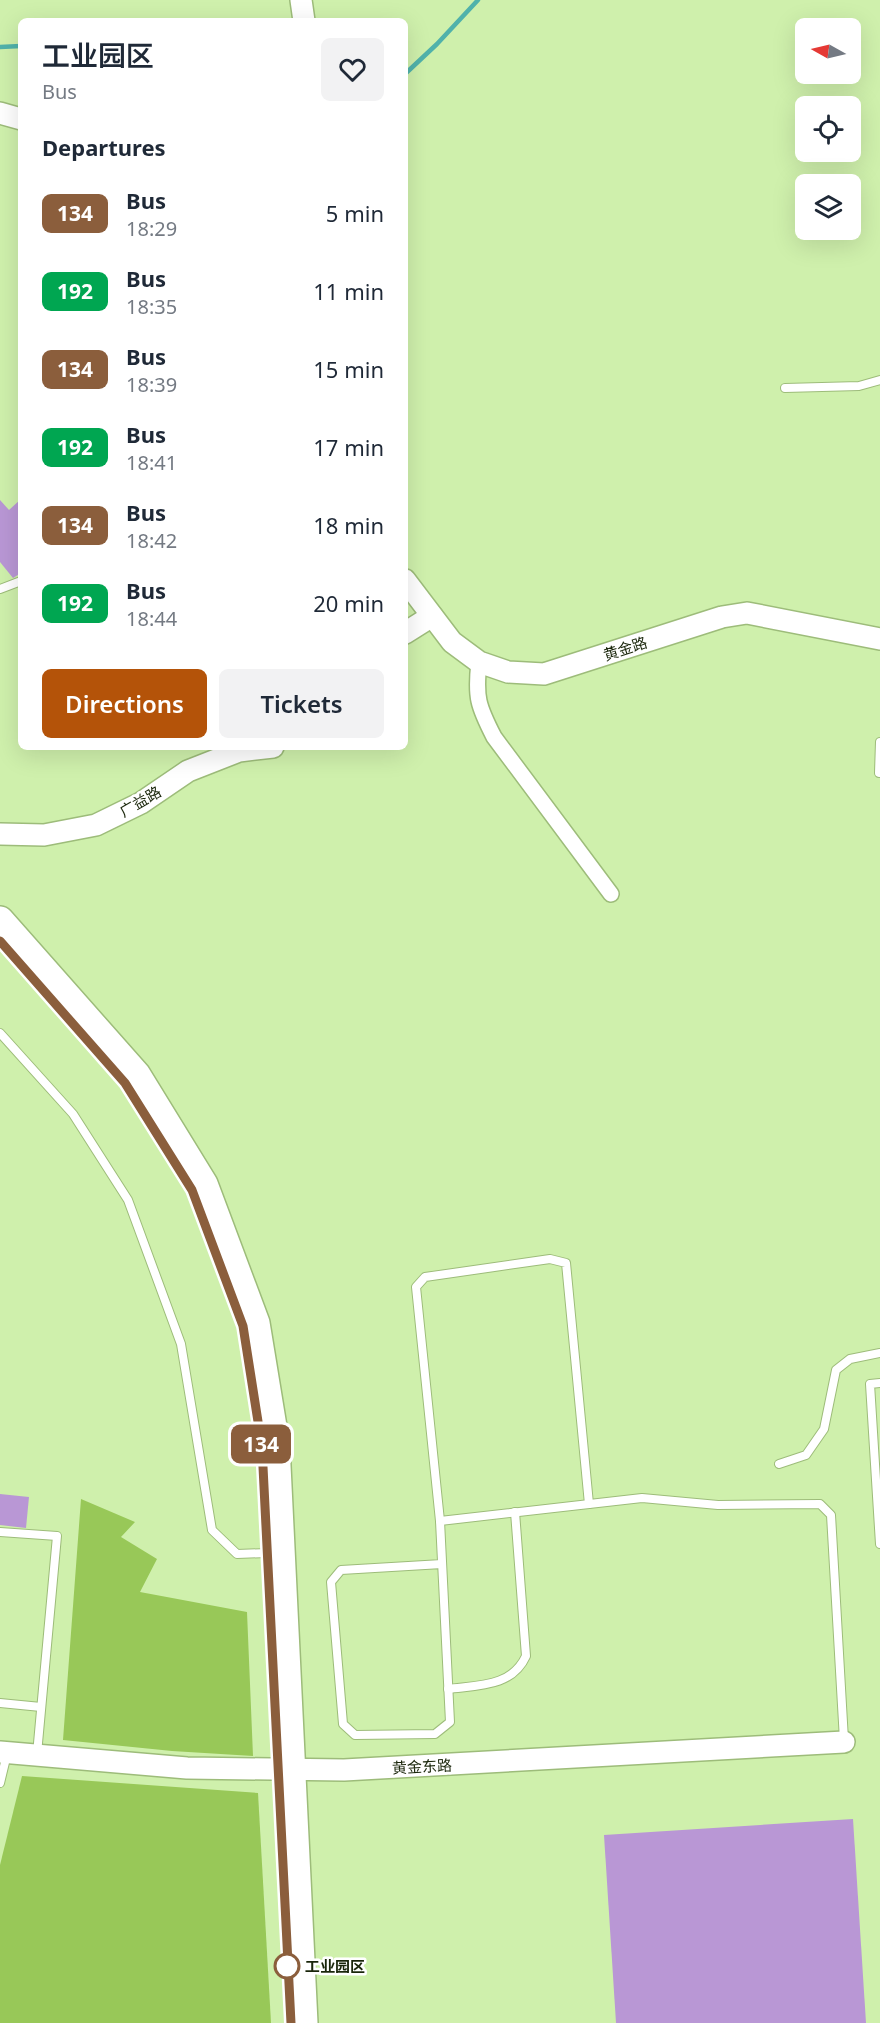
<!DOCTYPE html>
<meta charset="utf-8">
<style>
:root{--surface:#fff;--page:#f2f2f3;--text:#1f2937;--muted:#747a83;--accent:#b45309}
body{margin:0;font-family:"Noto Sans","Noto Sans SC",sans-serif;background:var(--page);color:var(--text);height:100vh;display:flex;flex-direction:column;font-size:22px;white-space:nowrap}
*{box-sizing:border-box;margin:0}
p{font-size:20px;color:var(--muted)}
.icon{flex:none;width:33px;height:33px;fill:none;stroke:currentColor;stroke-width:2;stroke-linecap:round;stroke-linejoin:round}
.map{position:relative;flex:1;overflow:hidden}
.details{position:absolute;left:18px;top:18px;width:390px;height:732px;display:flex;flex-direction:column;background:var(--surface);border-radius:9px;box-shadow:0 6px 24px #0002}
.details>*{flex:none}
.badge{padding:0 12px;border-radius:9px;font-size:21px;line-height:39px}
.needle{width:39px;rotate:278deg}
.controls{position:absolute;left:795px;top:18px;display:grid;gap:12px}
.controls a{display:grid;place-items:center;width:66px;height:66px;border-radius:9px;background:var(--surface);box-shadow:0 6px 24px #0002;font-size:30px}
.map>.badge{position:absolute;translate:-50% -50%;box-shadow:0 0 0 3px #fff}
h2{padding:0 24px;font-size:22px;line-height:54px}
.round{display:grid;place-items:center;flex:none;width:63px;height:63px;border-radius:9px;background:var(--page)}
.summary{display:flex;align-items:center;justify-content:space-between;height:102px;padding:0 24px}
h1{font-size:28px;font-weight:600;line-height:45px}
.button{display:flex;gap:12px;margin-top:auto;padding:12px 24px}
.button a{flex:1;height:69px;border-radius:9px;background:var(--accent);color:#fff;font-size:24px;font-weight:600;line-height:69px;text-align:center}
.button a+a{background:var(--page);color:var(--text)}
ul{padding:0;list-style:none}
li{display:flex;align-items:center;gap:18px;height:78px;padding:0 24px}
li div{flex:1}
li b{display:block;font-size:22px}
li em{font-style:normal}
li .badge{min-width:66px;font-weight:700;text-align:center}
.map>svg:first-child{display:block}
</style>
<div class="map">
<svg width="880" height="2023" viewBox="0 0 880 2023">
<rect width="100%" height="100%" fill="#cff0ac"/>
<g fill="#98c858">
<path d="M81,1499L135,1522L121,1537L157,1559L140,1592L247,1612L253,1756L172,1751L63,1740Z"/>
<path d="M22,1776L258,1793L271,2023H0V1865Z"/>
</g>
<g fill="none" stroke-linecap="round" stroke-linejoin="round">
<g stroke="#50b2ab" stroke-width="4.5">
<path d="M0,47L21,46"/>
<path d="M405,74L437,44L478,0"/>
</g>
</g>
<g fill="#b997d5">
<path d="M21,499V573L13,578L0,562V500L9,510Z"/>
<path d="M0,1494L29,1497L26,1528L0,1525Z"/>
<path d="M853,1819L866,2023H616L604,1835Z"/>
</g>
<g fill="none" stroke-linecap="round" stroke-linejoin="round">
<defs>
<g id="lane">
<path d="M785,388L859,386L880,380"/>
<path d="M0,589L21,581"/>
<path d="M879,773L880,742"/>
<path d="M0,1033L73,1114L128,1200L181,1344L212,1530L237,1554L267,1553"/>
<path d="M880,1383L870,1384L880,1544"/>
<path d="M779,1464L806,1455L824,1429L836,1370L850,1359L880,1353"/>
<path d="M440,1521L642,1498L718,1505L820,1504L831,1515L844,1740"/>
<path d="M0,1532L57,1536L37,1754"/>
<path d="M442,1564L341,1570L331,1582L343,1724L355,1735L435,1734L450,1722L440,1521L416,1287L425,1277L550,1259L566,1263L589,1504"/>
<path d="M448,1689C478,1685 512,1687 526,1656L515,1512"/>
<path d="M0,1703L41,1707"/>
<path d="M0,1783L7,1754"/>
</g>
<path id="street" d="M479,662C475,697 478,706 494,737L611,894"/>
<g id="secondary">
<path d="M301,0L304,21"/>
<path d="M0,113L21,119"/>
<path d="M405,580L452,642L479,662L508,672L544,674L722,617L747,613L880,639"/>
<path d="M405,633L432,616"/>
<path d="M0,834L44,835L96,825L141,803L188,771L239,751L273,747"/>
<path d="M0,1752L187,1768L344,1770L844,1742"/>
</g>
<path id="highway" d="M0,920L137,1075L204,1184L256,1323L276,1445L304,2023"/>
</defs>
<use href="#lane" stroke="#9dbc7a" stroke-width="10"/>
<use href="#street" stroke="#9dbc7a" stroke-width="18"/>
<use href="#secondary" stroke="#9dbc7a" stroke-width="24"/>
<use href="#highway" stroke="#9dbc7a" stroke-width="30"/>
<use href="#lane" stroke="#fff" stroke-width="8"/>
<use href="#street" stroke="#fff" stroke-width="15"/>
<use href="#secondary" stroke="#fff" stroke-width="21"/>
<use href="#highway" stroke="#fff" stroke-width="27"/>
</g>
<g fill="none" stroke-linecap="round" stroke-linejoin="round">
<defs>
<path id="line" d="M0,941L125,1083L192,1190L243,1326L262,1447L291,2023"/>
</defs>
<use href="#line" stroke="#fff" stroke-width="14"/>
<use href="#line" stroke="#8b5e3c" stroke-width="9"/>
</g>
<circle fill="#fff" stroke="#8b5e3c" stroke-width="3" cx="287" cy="1966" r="12"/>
<g text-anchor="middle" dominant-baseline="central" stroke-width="5" stroke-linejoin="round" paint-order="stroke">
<g font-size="15" fill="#19250a" stroke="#fff">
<text transform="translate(625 648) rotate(-18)">黄金路</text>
<text transform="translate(140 801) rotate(-30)">广益路</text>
<text transform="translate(422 1766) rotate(-3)">黄金东路</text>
</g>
<g font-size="15" font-weight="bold" fill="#19250a" stroke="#fff" text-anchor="start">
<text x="305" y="1966">工业园区</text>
</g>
</g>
</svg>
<div class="controls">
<a><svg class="needle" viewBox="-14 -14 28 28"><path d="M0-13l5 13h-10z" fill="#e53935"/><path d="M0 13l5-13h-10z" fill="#747a83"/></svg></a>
<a><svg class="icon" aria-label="locate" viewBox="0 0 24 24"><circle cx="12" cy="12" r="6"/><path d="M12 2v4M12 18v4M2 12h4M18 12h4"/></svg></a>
<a><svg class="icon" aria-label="layers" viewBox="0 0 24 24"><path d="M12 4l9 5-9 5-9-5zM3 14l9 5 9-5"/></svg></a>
</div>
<b class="badge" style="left:261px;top:1444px;background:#8b5e3c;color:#fff">134</b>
<section class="details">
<div class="summary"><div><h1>工业园区</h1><p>Bus</p></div><a class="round"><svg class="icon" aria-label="heart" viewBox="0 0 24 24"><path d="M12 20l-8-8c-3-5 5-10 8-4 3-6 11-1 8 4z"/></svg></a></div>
<h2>Departures</h2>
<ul>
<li><span class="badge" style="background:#8b5e3c;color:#fff">134</span><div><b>Bus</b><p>18:29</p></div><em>5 min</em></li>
<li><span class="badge" style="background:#00a651;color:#fff">192</span><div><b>Bus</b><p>18:35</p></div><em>11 min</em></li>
<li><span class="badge" style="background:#8b5e3c;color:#fff">134</span><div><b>Bus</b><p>18:39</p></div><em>15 min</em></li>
<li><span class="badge" style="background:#00a651;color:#fff">192</span><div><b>Bus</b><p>18:41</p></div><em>17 min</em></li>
<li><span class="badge" style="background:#8b5e3c;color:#fff">134</span><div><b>Bus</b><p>18:42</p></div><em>18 min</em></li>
<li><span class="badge" style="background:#00a651;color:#fff">192</span><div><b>Bus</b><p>18:44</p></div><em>20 min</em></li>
</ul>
<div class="button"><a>Directions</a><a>Tickets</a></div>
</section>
</div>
